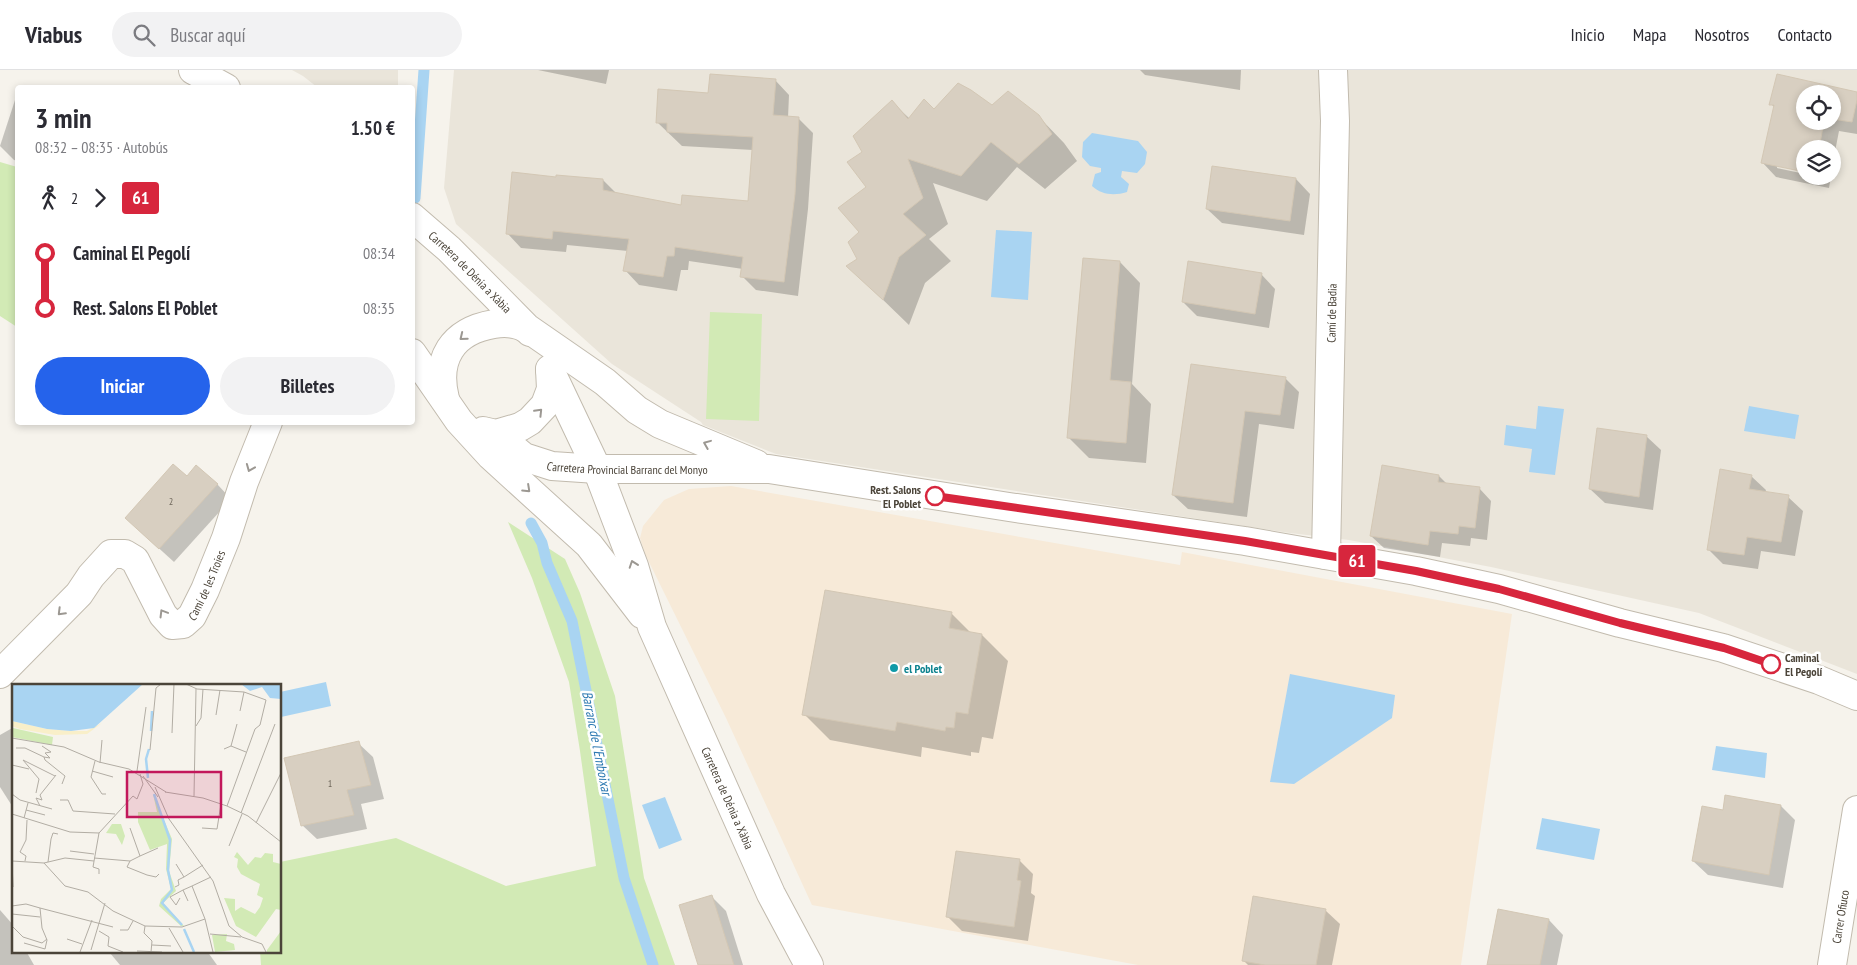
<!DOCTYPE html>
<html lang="es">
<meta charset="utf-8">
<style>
:root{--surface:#fff;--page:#f2f2f3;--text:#2b2b33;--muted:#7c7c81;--line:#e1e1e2;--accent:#2563eb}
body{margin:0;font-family:"PT Sans Narrow",sans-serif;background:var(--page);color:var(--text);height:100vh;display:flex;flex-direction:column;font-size:19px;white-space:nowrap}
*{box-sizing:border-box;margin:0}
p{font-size:16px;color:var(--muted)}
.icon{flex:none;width:28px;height:28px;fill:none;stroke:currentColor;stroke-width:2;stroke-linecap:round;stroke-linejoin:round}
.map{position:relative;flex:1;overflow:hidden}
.sheet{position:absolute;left:15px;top:15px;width:400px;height:340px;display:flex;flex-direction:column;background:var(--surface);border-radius:5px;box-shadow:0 2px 8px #0003}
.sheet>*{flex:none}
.badge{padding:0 10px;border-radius:4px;font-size:18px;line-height:32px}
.buttons{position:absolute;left:1796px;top:15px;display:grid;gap:10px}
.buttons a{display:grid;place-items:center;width:45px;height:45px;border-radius:50%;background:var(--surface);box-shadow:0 2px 8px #0003;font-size:25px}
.map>.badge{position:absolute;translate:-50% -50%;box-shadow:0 0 0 2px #fff}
.legs{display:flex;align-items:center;gap:8px;height:55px;padding:0 20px;font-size:16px}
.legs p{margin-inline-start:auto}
.headline{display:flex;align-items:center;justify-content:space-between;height:85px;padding:0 20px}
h1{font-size:28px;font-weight:700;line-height:38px}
.primary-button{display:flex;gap:10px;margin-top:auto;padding:10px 20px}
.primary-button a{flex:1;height:58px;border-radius:30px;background:var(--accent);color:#fff;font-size:20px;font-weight:700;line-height:58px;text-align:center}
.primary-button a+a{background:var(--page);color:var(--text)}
ul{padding:0 20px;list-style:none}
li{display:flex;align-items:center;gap:18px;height:55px;font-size:19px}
li i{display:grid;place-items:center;width:8px;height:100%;margin:0 6px;background:currentColor}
li i::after{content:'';width:12px;height:12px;margin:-6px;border:4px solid;border-radius:50%;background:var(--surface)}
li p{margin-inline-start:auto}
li:first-child i{background:linear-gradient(#0000 50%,currentColor 0)}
li:last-child i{background:linear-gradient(currentColor 50%,#0000 0)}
header{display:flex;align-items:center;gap:30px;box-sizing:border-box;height:70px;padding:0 25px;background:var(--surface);border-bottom:1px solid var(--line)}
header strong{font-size:24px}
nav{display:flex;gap:28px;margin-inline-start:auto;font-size:18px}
.search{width:350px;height:45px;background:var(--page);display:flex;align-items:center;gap:12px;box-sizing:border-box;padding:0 18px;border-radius:28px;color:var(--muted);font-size:19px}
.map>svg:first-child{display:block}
</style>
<header>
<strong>Viabus</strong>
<div class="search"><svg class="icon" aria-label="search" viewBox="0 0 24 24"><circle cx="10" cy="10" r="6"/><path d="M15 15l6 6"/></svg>Buscar aquí</div>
<nav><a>Inicio</a><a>Mapa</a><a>Nosotros</a><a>Contacto</a></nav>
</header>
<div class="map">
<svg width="1857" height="895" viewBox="0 0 1857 895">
<rect width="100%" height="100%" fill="#f6f3ec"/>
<g fill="#eae5da" fill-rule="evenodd">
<path d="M292,0H398V17H317L303,6Z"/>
<path d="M454,0H1857V604L1699,543L1491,497L1349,470L1290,463L776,384L703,355L701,352L612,294L456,154L444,118ZM1805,24H1832V51H1805ZM1805,79H1832V106H1805Z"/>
</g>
<path fill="#f7ead8" d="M731,416L1180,495L1182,482L1512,544L1461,895H1138L812,835L726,648L645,484L640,468L643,456L664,430L689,419Z"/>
<g fill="#d2eab5">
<path d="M0,92L17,97V257L0,246Z"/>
<path d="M710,242L762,244L759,351L706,349Z"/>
<path d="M508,452L565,489L580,523L615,626L644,808L675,895H261L260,881H280V792L396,768L506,816L596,796L580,681L569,612L532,508Z"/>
</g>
<g fill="#a9d4f2">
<path d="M1092,63L1138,71L1147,82L1145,94L1137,103L1122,101L1121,107L1129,114L1127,122C1114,126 1102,125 1092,116L1095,104L1101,102V98L1090,96L1082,87L1083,72Z"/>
<path d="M996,160L1032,162L1028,230L991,227Z"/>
<path d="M1538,336L1564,339L1555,405L1529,402L1532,379L1504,375L1506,355L1536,359Z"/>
<path d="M1749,336L1799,345L1795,369L1744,361Z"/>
<path d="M1290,604L1395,625L1392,648L1294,714L1270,712Z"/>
<path d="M326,612L331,636L281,647L280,622Z"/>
<path d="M1716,676L1767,683L1765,708L1712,700Z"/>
<path d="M665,727L682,770L659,779L642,735Z"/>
<path d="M1542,748L1600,759L1594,790L1536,779Z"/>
</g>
<g fill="#0003" fill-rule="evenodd">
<path d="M538,0H609L606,14Z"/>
<path d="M1140,0H1241L1240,20L1145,5Z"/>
<path d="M1778,6L1857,24V64L1839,61L1832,97V79H1805V101L1777,95V98L1805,104V106H1831L1829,118L1776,107L1762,92L1775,38L1771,34ZM1805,24H1832V51H1805Z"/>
<path d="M775,10L789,25L788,48H798L813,63L808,139L798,226L756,220L742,206L743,199L689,191L688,200H681L677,221L639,215L625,200L628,181L567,175L566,182L521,178L507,163L557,108L603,110L616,123L682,136L749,133L753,80L682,76L658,53L709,24Z"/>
<path d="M16,27H18V91L14,90L0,76Z"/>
<path d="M892,32L910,49L934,41L992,37L1038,46L1064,73L1077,91L1045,119L1017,97L987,131L933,113L948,154L929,169L951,191L925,213L909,255L848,196L858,189L860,162L867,117L863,83Z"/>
<path d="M1296,109L1310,124L1304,165L1222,153L1207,139Z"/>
<path d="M1120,192L1140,213L1132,314L1151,334L1146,393L1089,388L1068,367Z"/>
<path d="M1261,204L1275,219L1269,258L1197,246L1183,232Z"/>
<path d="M1192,295L1285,308L1299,322L1294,359L1259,354L1247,447L1188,439L1173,425Z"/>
<path d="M1646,366L1661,380L1653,440L1605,433L1590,419Z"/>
<path d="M1439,406L1447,414L1479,418L1491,431L1487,470L1471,468L1470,476L1442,473L1440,487L1384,478L1371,466Z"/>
<path d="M1751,406L1766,420L1765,423L1788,427L1803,441L1795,486L1761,481L1758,499L1723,494L1709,480Z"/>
<path d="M217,414L231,429L174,492L141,462Z"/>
<path d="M951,543L971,563L982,565L1008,591L993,669L982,667L979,683L971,682V686L922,677L921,687L830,670L804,644Z"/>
<path d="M14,657V739L0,717V665Z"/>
<path d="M358,673L373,687L384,729L361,734L367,759L317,769L302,755Z"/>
<path d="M1726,726L1781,736L1795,750L1783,818L1708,805L1693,791L1724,741Z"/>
<path d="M1019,790L1033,804L1031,823L1035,826L1028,871L962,861L948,847Z"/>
<path d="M711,826L726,841L743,895H699Z"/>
<path d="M0,840L14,856V881H26L34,895H0Z"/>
<path d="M1325,840L1340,854L1332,895H1248L1243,890Z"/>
<path d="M1549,850L1563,865L1557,895H1488Z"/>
<path d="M112,881H207L217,895H120L110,883Z"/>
</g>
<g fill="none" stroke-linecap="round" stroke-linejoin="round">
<g stroke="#a9d4f2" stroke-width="11">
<path d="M415,128L424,0"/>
<path d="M531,453L542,473L547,493L572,551L624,808L653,895"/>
</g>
</g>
<g fill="#d8cfc1" stroke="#d3c7b4">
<path d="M710,4L776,9L773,45L799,47L795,124L784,212L740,207L743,187L675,177L674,186H667L663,207L623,201L629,169L553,161L552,169L506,164L512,102L556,107V105L603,109V120L681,135L682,125L748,131L753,67L667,62V53H656L658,19L708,23Z"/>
<path d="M1777,4L1857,22V30L1852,52L1832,49V24H1805V51H1824L1819,79H1805V102L1761,93L1774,35H1769Z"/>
<path d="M958,13L971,20L992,35L1008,21L1039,45L1052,64L1019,94L991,72L961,106L908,89L923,128L903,144L926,165L899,187L883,230L846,196L857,189L848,172L859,162L838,138L866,117L847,92L862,82L853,66L892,30L908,49L924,29L934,39Z"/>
<path d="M1212,96L1296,108L1290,151L1206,139Z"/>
<path d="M1083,188L1120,191L1110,310L1131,312L1126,373L1067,368Z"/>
<path d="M1188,191L1262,203L1255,244L1182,232Z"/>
<path d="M1191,294L1286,307L1280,345L1245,341L1233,433L1172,425Z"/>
<path d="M1597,358L1647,365L1639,427L1589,419Z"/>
<path d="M173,394L187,406L196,395L218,414L159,479L125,448Z"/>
<path d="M1382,395L1439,405L1438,412L1480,417L1475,458L1459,456L1458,464L1430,461L1428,475L1370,466Z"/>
<path d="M1720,399L1752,405L1749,419L1789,425L1781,472L1747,467L1744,485L1707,480Z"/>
<path d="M825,520L952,542L949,558L982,564L968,644L956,642L954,658L946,657L945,661L897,652L895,661L802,645Z"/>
<path d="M359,671L371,715L347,720L354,745L301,756L284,688Z"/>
<path d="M1725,725L1781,735L1769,805L1692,791L1702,736L1723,740Z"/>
<path d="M956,781L1020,789L1017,810L1021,811L1014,857L946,847Z"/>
<path d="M712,825L734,895H698L679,835Z"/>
<path d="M1253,826L1326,839L1316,895H1265L1242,891Z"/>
<path d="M1498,839L1549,849L1540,895H1487Z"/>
</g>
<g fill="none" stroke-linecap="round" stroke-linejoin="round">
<defs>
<g id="minor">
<path d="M193,0L226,18"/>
<path id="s1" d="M412,147L449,179L527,258L605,312L637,340L660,354L756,394"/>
<path d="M412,283L459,351L491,386L589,475L642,544"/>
<path id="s2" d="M550,300L597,399L634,496L652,557L771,824L809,895"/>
<path d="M445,329C435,289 452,261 494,254C506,252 522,253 530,262"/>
<path d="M483,361L496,364L520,357L530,351L545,335L551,319L550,299"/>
<path id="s3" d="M496,364L524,387L552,396L597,399H769L1009,437L1245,471L1416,501L1499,519L1620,553L1723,578L1819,610L1857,626"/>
<path id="s4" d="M1326,485L1335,51L1333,0"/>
<path id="s5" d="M0,604L79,524L91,506L111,484H125L135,490L163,545L172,555L183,554L192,546L205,520L226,468L244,412L268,352"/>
<path id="s6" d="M1832,895L1857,740"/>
</g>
</defs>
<use href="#minor" stroke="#c2bbae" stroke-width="30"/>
<use href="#minor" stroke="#fff" stroke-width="28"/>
</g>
<defs><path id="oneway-chevron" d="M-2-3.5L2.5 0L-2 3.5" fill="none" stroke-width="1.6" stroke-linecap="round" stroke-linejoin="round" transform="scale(1.25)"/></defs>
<g stroke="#9c9892">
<use href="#oneway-chevron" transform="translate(463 267) rotate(141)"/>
<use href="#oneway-chevron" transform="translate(539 342) rotate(-46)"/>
<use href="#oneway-chevron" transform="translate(707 374) rotate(-158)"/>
<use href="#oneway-chevron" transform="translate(250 398) rotate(112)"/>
<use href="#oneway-chevron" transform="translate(527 419) rotate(43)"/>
<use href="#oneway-chevron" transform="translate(633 494) rotate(-109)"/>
<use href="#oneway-chevron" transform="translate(61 542) rotate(135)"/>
<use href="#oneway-chevron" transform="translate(163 543) rotate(-121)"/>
</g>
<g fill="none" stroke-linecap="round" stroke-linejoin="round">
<defs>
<path id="line-1" d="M935,426L1245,471L1416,501L1499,519L1620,553L1724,578L1771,594"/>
</defs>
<use href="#line-1" stroke="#fff" stroke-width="11"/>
<use href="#line-1" stroke="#d7263d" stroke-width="8"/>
</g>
<g fill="#fff" stroke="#d7263d" stroke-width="2.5">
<circle cx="935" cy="426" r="9"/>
<circle cx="1771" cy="594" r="9"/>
</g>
<circle fill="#0f9aa8" stroke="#fff" stroke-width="2" cx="894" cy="598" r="5"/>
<g text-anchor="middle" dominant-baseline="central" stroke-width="5" stroke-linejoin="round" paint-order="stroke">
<g font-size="10" fill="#6e675b">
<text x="171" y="431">2</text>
<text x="330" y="713">1</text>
</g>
<g font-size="12" fill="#4b4439" stroke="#fff">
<text stroke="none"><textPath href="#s1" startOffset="80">Carretera de Dénia a Xàbia</textPath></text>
<text stroke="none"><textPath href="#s4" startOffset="242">Camí de Badia</textPath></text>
<text stroke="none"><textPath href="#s3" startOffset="141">Carretera Provincial Barranc del Monyo</textPath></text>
<text stroke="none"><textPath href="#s5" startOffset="322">Camí de les Troies</textPath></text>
<text stroke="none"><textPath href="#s2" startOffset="464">Carretera de Dénia a Xàbia</textPath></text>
<text stroke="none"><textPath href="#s6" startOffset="49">Carrer Ofiuco</textPath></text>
</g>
<g font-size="12" font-weight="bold" fill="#4b4439" stroke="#fff" text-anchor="end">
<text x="921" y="419">Rest. Salons<tspan x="921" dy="14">El Poblet</tspan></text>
<text x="1785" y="587" text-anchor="start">Caminal<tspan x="1785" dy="14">El Pegolí</tspan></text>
</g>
<g font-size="12" font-weight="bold" fill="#0d838f" stroke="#fff" text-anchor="start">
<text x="904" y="598">el Poblet</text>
</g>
<g font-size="14" font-style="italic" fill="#2e7ab2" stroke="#fff">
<text transform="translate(597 673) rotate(79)">Barranc de l'Emboixar</text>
</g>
</g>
<g transform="translate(12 614)">
<rect width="269" height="269" fill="#f6f3ec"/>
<path d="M1,44L41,53L40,61L0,53ZM141,110L160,155L157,187L164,207L151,219L172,242H169L147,222L149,215L159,205L154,185L155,160L138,166L126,138V128H145ZM100,140H109L113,152L110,161L104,150L94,149ZM225,168L236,181L243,173L249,174L253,169L261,170V178L269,180V226L264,225L244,253L224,242L212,214L223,215V227L229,223L243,230L248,223L251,214L245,211L248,200L229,190L225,183L226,175L222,173ZM269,247V268H255V266ZM215,250L214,257L222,260L223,266L203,268L200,251Z" fill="#d2eab5"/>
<path d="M0,37L35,45L59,47H75L90,39L75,50L43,51L8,45L0,42Z" fill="#f9efc9"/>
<path d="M0,0H131L82,44L59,47L35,45L0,37ZM229,0H269V15L258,14L250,3L238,7Z" fill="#a9d4f2"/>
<path fill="none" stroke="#a9d4f2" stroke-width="2.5" d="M139,47L140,27M136,94L134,75L137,65M142,110L158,156L156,186L160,206L150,219L170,241M172,245L182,268"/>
<path fill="none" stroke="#b2ada4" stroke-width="1" d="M174,0L185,5L232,8L254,16L248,41L243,45L215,122M228,27L232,8M204,31L208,6M184,42L189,34L191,5M160,49L162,0M0,54L52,63L87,78L117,85L154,108M30,62L39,68L33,69L38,74L32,73L33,76L53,92L50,100M219,62L225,40M4,64H13L32,73M212,65L219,62L234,68M138,66L144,4L149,0M83,77L79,93L90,110H94M88,79L90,56M0,81L17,85M80,87L101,93M125,87L134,23M131,92L146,113M143,103L157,135L201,197L217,242L230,253L250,260L254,268M153,108L191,114L215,122L236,132L269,158M24,109L27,95L11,76L43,92M0,110L8,116L40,125M182,112L184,5M48,116H56L61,127L103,130M28,122L24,114L30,116L28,111L44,91M14,126L33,131M229,129L263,40M0,130L58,148L87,149M12,134L16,119M244,139L269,89M190,144L205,145L209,120M217,162L230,130M58,167L82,170M128,172L146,164M82,174L118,177L128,172L118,144M0,177L32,179L53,202L76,208L101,227L133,242L170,243L193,235L201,268M0,177L1,203M13,177L14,172L8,168L14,156L15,136M118,177L115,183L135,191L144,193L147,190M36,178L39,155L41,149L46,150M32,179L53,174L82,177M164,180L172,193L191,181M87,190V185L81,183L87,149L121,112L125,115L131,100L128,90M163,203L167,201L166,196L172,193M168,214L164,221L158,213L171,206M176,217L171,206L180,202M0,222L14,220L28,224M0,230L28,233M193,235L180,202L199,193M0,242L11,253L30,259L35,255M133,242L132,249L140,257L139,268M157,244L171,268M108,246H116L121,237M87,247L97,253L96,262L111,268M198,250L229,253M55,255L70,260M12,259L33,265L35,256L30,244L28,224L101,243M140,261L159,262M79,266L93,219M125,267L150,268M68,268L80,236"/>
<path fill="#c2185b" fill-opacity="0.15" stroke="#c2185b" stroke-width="2.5" d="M115,88H209V133H115Z"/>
<rect width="269" height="269" fill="none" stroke="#4b4439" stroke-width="2.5"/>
</g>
</svg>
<div class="buttons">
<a><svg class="icon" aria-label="locate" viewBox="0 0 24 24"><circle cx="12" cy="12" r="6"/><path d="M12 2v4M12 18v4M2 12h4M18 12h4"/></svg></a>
<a><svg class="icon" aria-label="layers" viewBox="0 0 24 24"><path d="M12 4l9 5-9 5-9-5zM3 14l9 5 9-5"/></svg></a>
</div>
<b class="badge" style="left:1357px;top:491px;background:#d7263d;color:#fff">61</b>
<section class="sheet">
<div class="headline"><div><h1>3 min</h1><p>08:32 – 08:35 · Autobús</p></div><b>1.50 €</b></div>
<div class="legs"><svg class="icon" aria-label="walk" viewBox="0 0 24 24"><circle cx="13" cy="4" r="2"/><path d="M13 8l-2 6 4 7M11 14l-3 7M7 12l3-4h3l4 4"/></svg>2<svg class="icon" aria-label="forward" viewBox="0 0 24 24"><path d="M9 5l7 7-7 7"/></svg><b class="badge" style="background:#d7263d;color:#fff">61</b></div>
<ul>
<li><i style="color:#d7263d"></i><b>Caminal El Pegolí</b><p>08:34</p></li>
<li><i style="color:#d7263d"></i><b>Rest. Salons El Poblet</b><p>08:35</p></li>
</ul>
<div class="primary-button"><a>Iniciar</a><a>Billetes</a></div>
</section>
</div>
